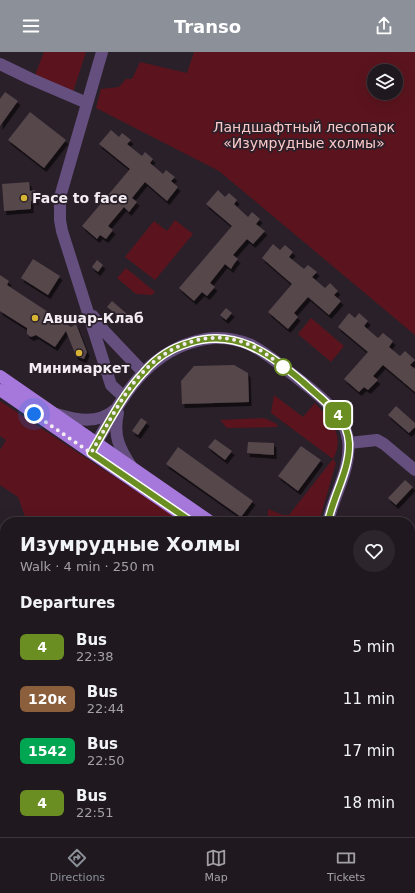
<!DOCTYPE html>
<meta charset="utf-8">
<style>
:root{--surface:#20181f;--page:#2d252c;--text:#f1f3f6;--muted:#a2a0a4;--line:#3d373d;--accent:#8c9099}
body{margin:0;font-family:"DejaVu Sans",sans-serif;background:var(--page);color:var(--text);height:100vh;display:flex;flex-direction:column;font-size:15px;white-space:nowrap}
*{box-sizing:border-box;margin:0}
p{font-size:13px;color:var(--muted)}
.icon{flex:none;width:22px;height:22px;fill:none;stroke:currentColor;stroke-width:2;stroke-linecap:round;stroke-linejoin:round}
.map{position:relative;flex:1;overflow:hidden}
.sheet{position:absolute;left:0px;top:465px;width:415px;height:320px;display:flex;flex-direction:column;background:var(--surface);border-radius:16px 16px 0 0;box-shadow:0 4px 16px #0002,0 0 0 1px var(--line)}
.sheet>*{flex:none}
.badge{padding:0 8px;border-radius:6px;font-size:14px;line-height:26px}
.buttons{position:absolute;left:367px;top:12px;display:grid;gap:8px}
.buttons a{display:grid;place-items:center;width:36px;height:36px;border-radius:50%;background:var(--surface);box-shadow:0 4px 16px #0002,0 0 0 1px var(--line);font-size:20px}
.you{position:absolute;width:20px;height:20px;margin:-10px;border:3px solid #fff;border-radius:50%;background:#1a73e8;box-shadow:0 0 0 6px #1a73e833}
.map>.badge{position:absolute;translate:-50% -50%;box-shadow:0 0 0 2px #fff}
h2{padding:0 20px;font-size:15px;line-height:36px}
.round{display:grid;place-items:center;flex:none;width:42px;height:42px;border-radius:21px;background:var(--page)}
.headline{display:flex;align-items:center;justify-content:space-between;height:68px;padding:0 20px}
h1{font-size:19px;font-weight:600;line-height:30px}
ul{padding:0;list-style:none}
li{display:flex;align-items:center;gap:12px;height:52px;padding:0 20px}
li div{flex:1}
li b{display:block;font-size:15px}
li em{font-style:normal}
li .badge{min-width:44px;font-weight:700;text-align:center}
header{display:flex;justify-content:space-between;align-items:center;height:52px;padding:0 20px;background:var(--accent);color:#fff;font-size:18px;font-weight:600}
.dock{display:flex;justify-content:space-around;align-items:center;height:56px;border-top:1px solid var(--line);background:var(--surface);font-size:11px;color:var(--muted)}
.dock a{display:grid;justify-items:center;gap:2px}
.dock .on{color:var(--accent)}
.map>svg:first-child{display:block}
</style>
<header><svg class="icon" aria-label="menu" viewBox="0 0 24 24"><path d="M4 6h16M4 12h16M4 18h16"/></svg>Transo<svg class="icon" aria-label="share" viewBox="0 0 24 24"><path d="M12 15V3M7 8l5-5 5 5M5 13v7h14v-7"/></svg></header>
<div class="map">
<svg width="415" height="785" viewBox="0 0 415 785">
<defs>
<filter id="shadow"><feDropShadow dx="2.5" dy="4" stdDeviation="0" flood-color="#0009"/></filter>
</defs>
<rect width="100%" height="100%" fill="#2a2029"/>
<g fill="#5b141d" fill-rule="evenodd">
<path d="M44,0H86L73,40L35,23Z"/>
<path d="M194,0H415V283L219,119L96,56L101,37L119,35L126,27H132L140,10L187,21ZM374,19H396V41H374Z"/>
<path d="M175,168L193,182L155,228L125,205L154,169L167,179Z"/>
<path d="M126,216L155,240L152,243L136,242L117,226Z"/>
<path d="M311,266L344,294L331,310L298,282Z"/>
<path d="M274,343L303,365L315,351C330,368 346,383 333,407L336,411L319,470H267L268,457L283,463H289L333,407L271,361Z"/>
<path d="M0,349L169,461L181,470H27L18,445L0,433V398L6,388L0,384Z"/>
<path d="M264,366L277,372V375L227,376L220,368Z"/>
<path d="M0,501H5V565L0,561Z"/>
<path d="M410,539L415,543V558L410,564Z"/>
<path d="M410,664L415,668V785H146L150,780H410Z"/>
<path d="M0,759L5,760V780H110L129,785H0Z"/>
</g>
<g fill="#56474c" filter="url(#shadow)">
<path d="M5,40L18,49L0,74V47Z"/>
<path d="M30,60L66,88L44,116L8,88Z"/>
<path d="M111,78L119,85L122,81L126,84L131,88L127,92L142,104L145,100L153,107L150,111L163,122L166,118L175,125L171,129L178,135L167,149L145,130L132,146L137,150L129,160L124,155L108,174L113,178L106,187L100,183L97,187L82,174L130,117L99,92Z"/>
<path d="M29,130L30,139L35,138L36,149H31V157L4,159L2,132Z"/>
<path d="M218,138L225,145L229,141L237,148L234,152L248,165L252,160L260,167L256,172L265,179L253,192L247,187L233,203L238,207L234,212L231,217L225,212L210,231L215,235L207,244L202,240L194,249L179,236L232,174L206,152Z"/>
<path d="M273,192L280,198L285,193L293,200L289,205L304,217L308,213L317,220L312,225L325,236L330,231L338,239L334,243L341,249L329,263L308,245L294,261L298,265L288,277L268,260L292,232L262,206Z"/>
<path d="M33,207L60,224L48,243L21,226Z"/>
<path d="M97,208L103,213L98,220L92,215Z"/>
<path d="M0,223L9,229L7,233L71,275L76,272L87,300L84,307L76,304L66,279L55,295L36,283L31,285L27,282V276L0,259Z"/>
<path d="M112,249L127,262L122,267L107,255Z"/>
<path d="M226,256L232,261L226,268L220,263Z"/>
<path d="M349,261L355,266L359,261L368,269L364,274L378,286L383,281L393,289L389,295L400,304L405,299L415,308L410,313L415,317V340L383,313L373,324L378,328L368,338L364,335L359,340L344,327L368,300L338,275Z"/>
<path d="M234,313L248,321L249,350L182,352L181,329L194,314Z"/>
<path d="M396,354L415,371V375L409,381L388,363Z"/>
<path d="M141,366L147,370L138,383L132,379Z"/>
<path d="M215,387L232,399L225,408L208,395Z"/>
<path d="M248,390L274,391V403L247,401Z"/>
<path d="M301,394L321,408L298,439L278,424Z"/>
<path d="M178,395L253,449L241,465L166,412Z"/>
<path d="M405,428L413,435L396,453L388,446Z"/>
</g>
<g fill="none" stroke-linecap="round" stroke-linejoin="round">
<g stroke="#654f7f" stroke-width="12">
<path d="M102,0L60,145V168L62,179L111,333L124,345"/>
<path d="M0,12L31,27L87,51"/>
<path d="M93,264L105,280L143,320"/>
<path d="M118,361C113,383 119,396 131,414"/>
<path d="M56,362C77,368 97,373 116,357"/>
<path d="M349,391L377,388L384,392L415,418"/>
<path d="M91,400C118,355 139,306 193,290C211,284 231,285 249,292C266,300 281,314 296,325C316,341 345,361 348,388C352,416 333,444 328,470"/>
<path d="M0,493H5"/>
<path d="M410,597L415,601"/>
<path d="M0,626L5,627"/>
<path d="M0,718L5,719"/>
</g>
<g stroke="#a778db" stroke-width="12">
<path d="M0,324L211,470"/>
<path d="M0,338L192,470"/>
<path d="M410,629L415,633"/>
<path d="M410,641L415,644"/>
</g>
</g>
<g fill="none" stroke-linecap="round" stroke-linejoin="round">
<defs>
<path id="line" d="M192,470L91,401C107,374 122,343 144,320C156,306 171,296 189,291C235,276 269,301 303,330C321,347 348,364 349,391C350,418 333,444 328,470"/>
</defs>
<use href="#line" stroke="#fff" stroke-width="9"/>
<use href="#line" stroke="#6b8e23" stroke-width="6"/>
<path stroke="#f3ecf2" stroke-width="4" stroke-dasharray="0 7.2" d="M34,362L91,401C107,374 122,342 144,319C171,291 213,276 250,293C262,298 273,307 283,315"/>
</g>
<g fill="#d7b434" stroke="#2a2029" stroke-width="1.5">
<circle cx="24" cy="146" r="4"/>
<circle cx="35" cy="266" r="4"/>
<circle cx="79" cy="301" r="4"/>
</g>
<circle fill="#fff" stroke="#6b8e23" stroke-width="2" cx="283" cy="315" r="8"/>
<g text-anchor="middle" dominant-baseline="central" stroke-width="3.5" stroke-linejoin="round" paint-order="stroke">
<g font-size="14" fill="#fac8c7" stroke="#2a2029">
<text x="304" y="75">Ландшафтный лесопарк<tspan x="304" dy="16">«Изумрудные холмы»</tspan></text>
</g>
<g font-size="14" font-weight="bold" fill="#f3ecf2" stroke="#2a2029" text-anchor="start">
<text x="32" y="146">Face to face</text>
<text x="43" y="266">Авшар-Клаб</text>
<text x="79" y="316" text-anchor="middle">Минимаркет</text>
</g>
</g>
</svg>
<div class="buttons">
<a><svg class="icon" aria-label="layers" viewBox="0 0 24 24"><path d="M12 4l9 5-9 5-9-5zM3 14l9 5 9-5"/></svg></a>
</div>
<div class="you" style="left:34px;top:362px"></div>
<b class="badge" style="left:338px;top:363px;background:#6b8e23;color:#fff">4</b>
<section class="sheet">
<div class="headline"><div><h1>Изумрудные Холмы</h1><p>Walk · 4 min · 250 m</p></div><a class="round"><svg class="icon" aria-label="heart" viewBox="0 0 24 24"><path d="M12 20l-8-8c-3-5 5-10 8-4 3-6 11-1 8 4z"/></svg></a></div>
<h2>Departures</h2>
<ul>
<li><span class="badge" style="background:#6b8e23;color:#fff">4</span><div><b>Bus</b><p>22:38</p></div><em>5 min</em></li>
<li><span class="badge" style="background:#8b5e3c;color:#fff">120к</span><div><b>Bus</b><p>22:44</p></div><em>11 min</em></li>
<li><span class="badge" style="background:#00a651;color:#fff">1542</span><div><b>Bus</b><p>22:50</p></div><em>17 min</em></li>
<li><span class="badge" style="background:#6b8e23;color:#fff">4</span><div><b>Bus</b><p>22:51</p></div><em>18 min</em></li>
</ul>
</section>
</div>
<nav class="dock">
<a class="on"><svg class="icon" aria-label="directions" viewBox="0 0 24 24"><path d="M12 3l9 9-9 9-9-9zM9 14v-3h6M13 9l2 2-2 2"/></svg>Directions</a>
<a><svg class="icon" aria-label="map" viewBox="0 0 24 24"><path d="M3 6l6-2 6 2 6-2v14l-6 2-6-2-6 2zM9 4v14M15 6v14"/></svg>Map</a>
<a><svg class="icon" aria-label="tickets" viewBox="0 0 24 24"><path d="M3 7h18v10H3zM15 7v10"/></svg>Tickets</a>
</nav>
